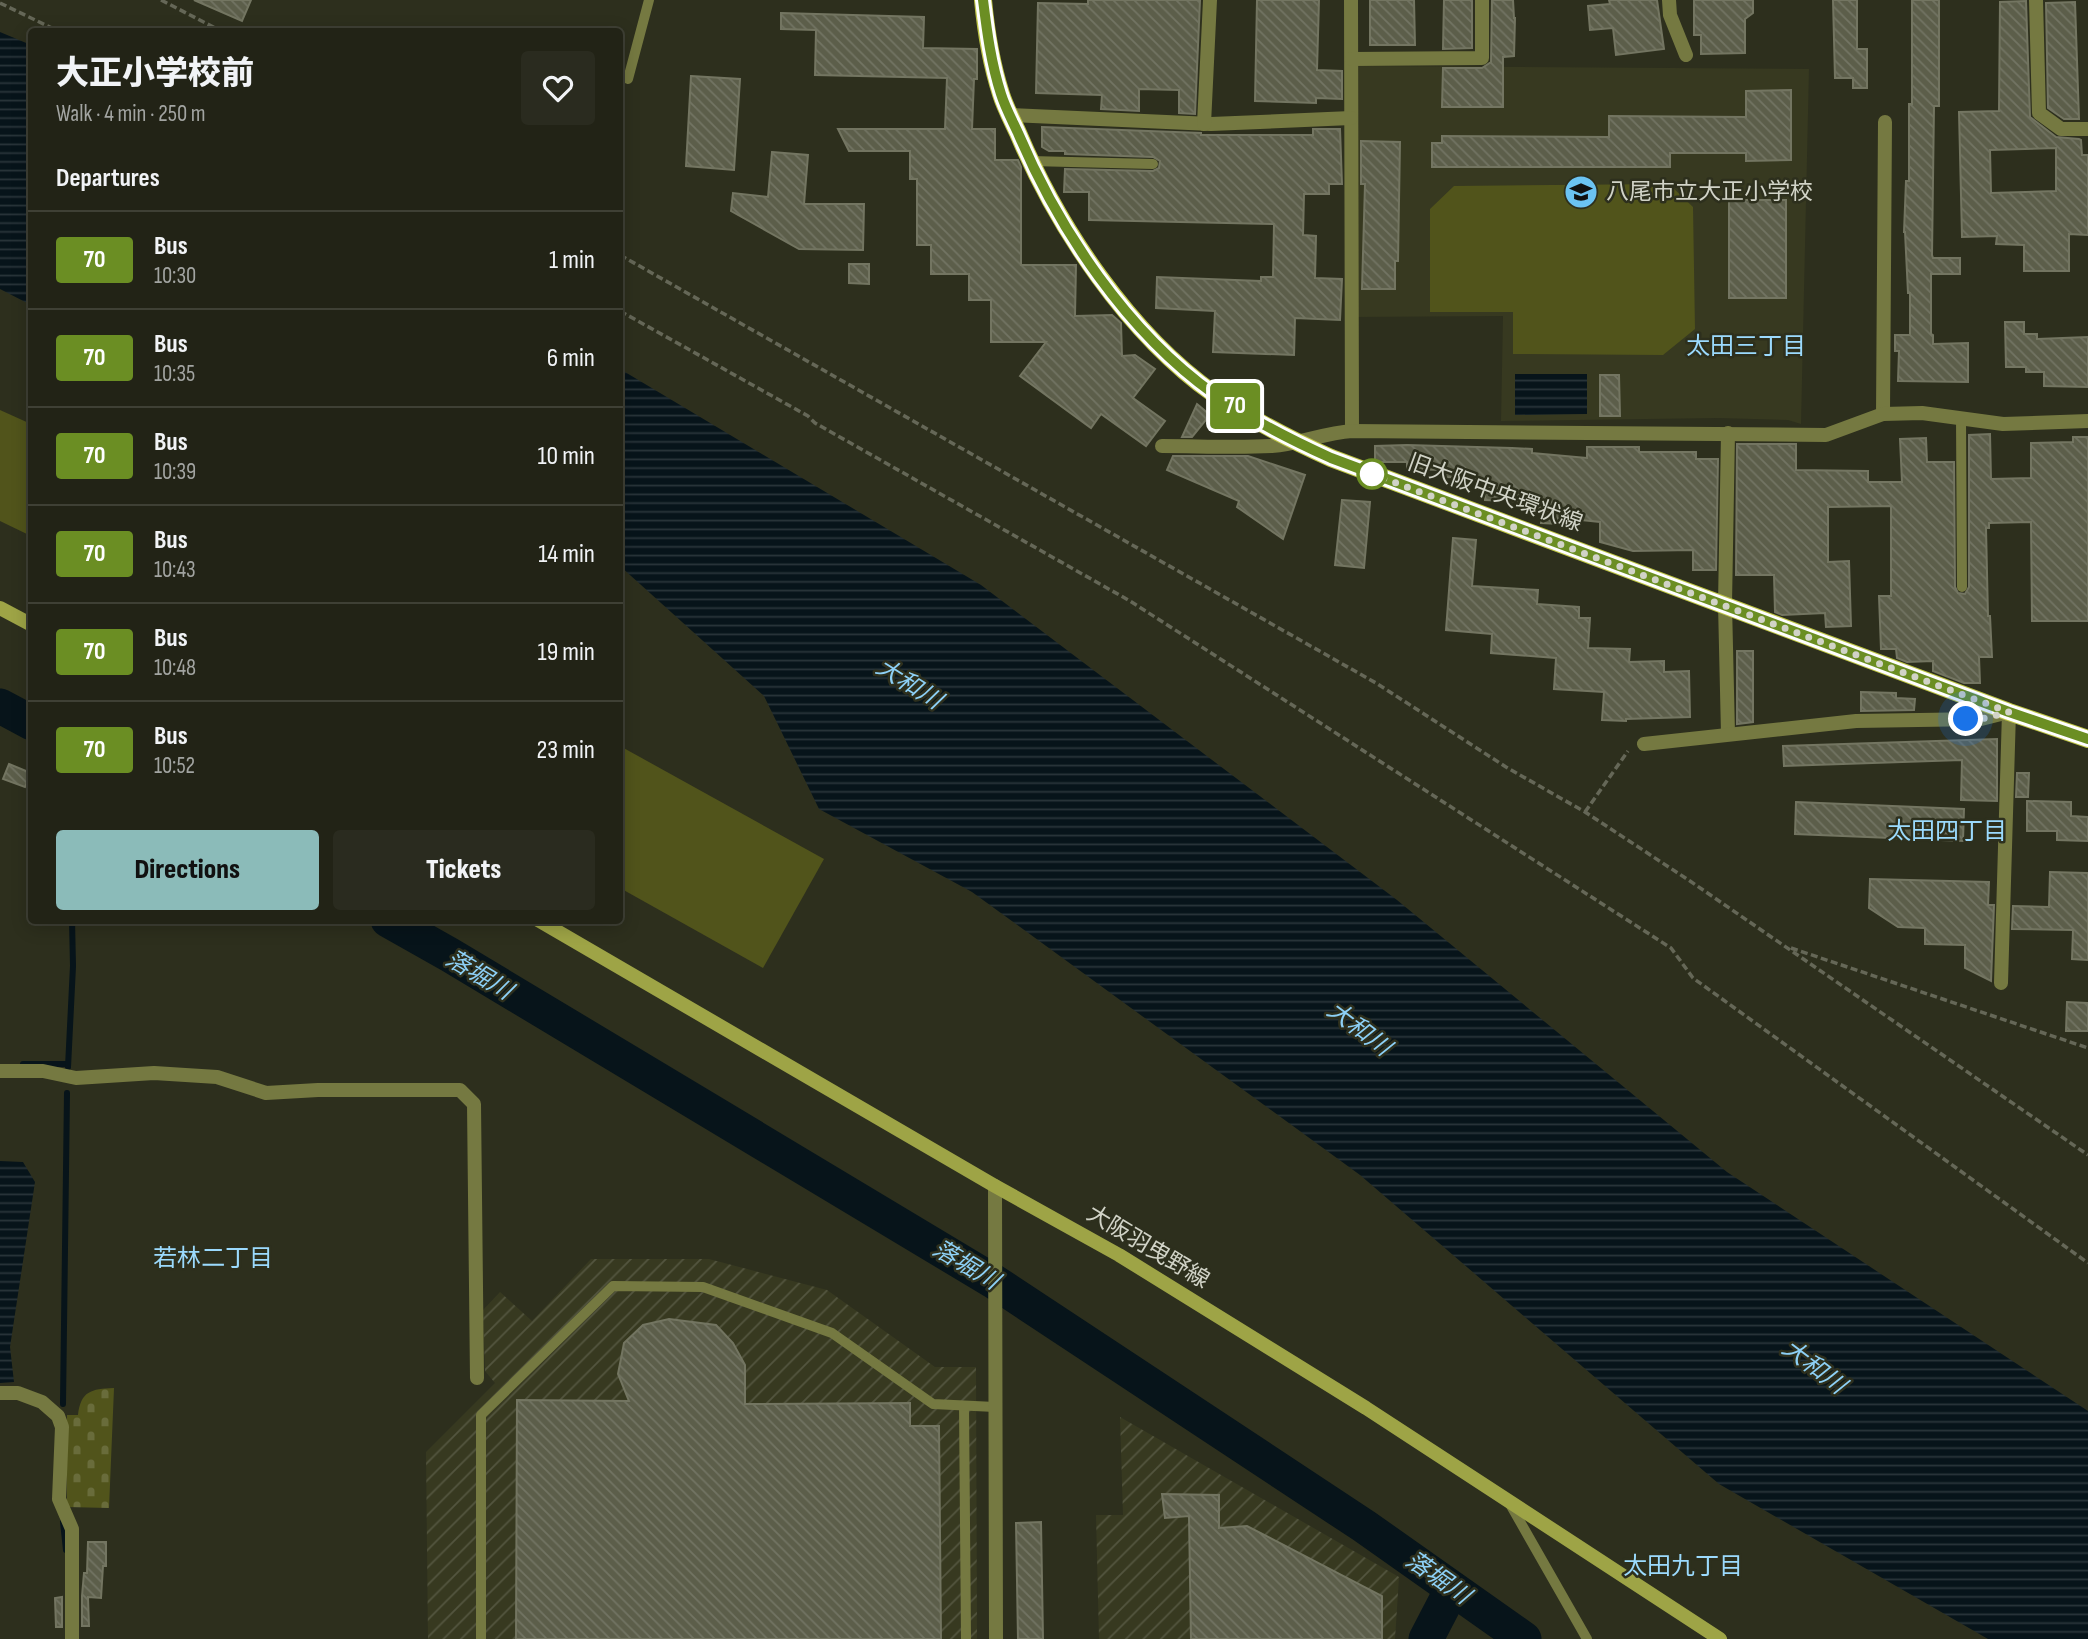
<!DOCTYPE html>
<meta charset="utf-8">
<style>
:root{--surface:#222316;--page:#2a2b1f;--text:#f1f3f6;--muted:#a2a4a1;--line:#3f4035;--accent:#8bbbb9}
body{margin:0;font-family:"Sofia Sans Condensed","Noto Sans JP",sans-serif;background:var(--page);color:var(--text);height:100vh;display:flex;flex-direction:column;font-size:26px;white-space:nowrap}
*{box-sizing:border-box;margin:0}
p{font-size:23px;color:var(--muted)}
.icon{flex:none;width:38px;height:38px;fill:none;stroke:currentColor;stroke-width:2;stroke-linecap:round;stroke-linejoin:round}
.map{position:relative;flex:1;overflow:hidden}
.panel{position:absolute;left:28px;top:28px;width:595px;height:896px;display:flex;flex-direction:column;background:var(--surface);border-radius:7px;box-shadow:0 4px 18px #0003,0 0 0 2px var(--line)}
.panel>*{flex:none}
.badge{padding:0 14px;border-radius:5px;font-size:24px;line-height:46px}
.you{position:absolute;width:35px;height:35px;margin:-18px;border:5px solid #fff;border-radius:50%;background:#1a73e8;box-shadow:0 0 0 10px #1a73e833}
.map>.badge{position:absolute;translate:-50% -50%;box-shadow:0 0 0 4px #fff}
h2{padding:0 28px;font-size:26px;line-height:63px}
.round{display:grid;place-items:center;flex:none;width:74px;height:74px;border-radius:7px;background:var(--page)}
.overview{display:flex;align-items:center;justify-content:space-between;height:119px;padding:0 28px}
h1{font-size:33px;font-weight:800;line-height:52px}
.action{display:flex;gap:14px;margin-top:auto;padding:14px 28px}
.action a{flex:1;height:80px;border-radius:7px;background:var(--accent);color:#111;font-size:28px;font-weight:800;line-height:80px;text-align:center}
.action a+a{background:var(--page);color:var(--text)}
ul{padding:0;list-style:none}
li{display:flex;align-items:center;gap:21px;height:98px;padding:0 28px;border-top:2px solid var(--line)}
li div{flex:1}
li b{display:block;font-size:26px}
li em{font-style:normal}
li .badge{min-width:77px;font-weight:700;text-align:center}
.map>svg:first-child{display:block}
</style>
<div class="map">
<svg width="2088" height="1639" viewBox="0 0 2088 1639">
<defs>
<pattern id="industrial-furrows" width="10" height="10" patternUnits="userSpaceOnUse" patternTransform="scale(1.75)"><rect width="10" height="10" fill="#373920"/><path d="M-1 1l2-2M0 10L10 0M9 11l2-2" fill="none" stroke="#53553f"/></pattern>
<pattern id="cemetery-stones" width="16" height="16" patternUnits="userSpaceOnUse" patternTransform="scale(1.75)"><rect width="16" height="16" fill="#51541b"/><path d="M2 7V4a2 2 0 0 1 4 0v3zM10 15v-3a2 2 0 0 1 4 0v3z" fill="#696c3b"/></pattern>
<pattern id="water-rules" width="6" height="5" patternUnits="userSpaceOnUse" patternTransform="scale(1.75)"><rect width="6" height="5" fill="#07141a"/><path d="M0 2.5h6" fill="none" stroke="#2a353a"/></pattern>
<pattern id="building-back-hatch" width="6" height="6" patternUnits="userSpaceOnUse" patternTransform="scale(1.75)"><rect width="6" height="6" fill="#5c5e4a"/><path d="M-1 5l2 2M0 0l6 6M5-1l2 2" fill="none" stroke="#727463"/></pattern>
</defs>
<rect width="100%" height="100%" fill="#2d2f1d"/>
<path fill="#373920" d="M1358,66L1809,69L1801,424L1788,420L1718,418L1501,421L1503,316L1353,317Z"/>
<g fill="url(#industrial-furrows)">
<path d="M591,1259H709L827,1290L935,1367H976L977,1639H428L426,1452L495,1383L485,1371L483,1310L500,1292L532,1321Z"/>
<path d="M1120,1417L1399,1577L1395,1639H1099L1096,1515H1123Z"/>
</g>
<path fill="url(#cemetery-stones)" d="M114,1388L109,1508L67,1507V1415H78C81,1391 91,1389 114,1388Z"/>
<g fill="#51541b">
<path d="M1669,184L1693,207L1695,329L1663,355L1513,354V312H1430V209L1454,186Z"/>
<path d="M0,410L31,424V536L0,521Z"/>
<path d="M620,746L824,859L763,968L620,888Z"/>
</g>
<g fill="url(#water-rules)">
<path d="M0,32L31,45V305L0,289Z"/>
<path d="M620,369L981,585L1397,900L1727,1172L2088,1411V1639H1988L1719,1484L1360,1175L972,892L819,809L764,696L620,566Z"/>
<path d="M1515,374H1587V414L1515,415Z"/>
<path d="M0,1161L23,1162L35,1182L10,1347L14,1382L0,1383Z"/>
</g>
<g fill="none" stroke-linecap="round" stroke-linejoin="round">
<g stroke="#07141a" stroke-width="6">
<path d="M23,1064H68"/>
<path d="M68,1067L73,966L72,920"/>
<path d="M63,1404L67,1093"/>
<path d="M63,1522L66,1550"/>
</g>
<g stroke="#07141a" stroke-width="35">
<path d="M0,706L32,723"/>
<path d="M388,920L450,955L993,1281L1364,1526L1524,1639"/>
<path d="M1426,1639L1452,1589"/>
</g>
</g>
<g fill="url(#building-back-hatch)" stroke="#737561" stroke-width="2" fill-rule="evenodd">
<path d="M194,0H251L242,21Z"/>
<path d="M1088,0H1200L1195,114L1179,113V90L1139,89V111L1101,109L1102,95L1036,93L1038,3L1088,4Z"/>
<path d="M1257,0H1319L1317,70L1342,71V99L1316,98V103L1255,101Z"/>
<path d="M1370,0H1414L1415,45H1370Z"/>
<path d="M1444,0H1472V48L1443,49Z"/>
<path d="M1492,0H1513L1514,18H1515L1514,56L1503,57V107H1442L1443,68H1482L1491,62Z"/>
<path d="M1609,0H1657L1664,49L1616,55L1613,28L1590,30L1588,6L1610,4Z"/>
<path d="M1694,0H1753V13L1745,19V53L1701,54V35H1694Z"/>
<path d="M1833,0H1857V49H1867V88H1853V78H1835Z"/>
<path d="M1912,0H1939V106H1934L1932,255L1933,258H1960V274H1931V334L1933,335V344L1968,343V382L1898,381L1899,351H1895V335H1910V293H1908L1905,232H1904L1906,181H1909V104H1912Z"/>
<path d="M2026,1L2030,117L2056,137L2079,139L2081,140L2082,155H2088V235L2069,234V271H2024V245L1996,244L1997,236L1962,237L1959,112L1999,111L2000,2ZM2056,148V191L1991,193L1990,150Z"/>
<path d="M2075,2L2079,119H2064L2048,108L2046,3Z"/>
<path d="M781,13L924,17L923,48L977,49V79H974L972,129H995V160H1018L1021,167V265H1076L1075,316L1112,315L1121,323L1122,356L1135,355L1155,369L1133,398L1165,421L1146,446L1101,414L1091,428L1020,376L1046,342H991V300H969V274H931V245H917V179H910V151H849L838,129H945L947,78L815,75L816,30L781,29Z"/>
<path d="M691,76L740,79L734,170L686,166Z"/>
<path d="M1791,90V160L1746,161V153H1670V167H1432V143H1442V136L1609,137V116L1746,117V91Z"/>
<path d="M1042,127L1201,133V135H1313V129H1340L1342,184H1329V194H1304L1303,235L1316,236L1315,278L1342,279L1340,320L1295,318L1294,355L1213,352L1215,311L1156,308L1157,277L1261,281V277H1273L1274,224L1089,220V192H1064L1065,169L1153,171L1159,168L1160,161L1153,157L1065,154V151H1049L1042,147Z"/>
<path d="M1361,141L1400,142L1398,261H1395V289H1362L1365,184H1361Z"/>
<path d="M772,152L808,155L804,204H864L863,250L799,249L731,211L733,193L768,197Z"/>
<rect x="1729" y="200" width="57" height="98"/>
<path d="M849,264H869V284L849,283Z"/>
<path d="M2005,322H2024V334H2037V339L2088,337V387L2044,386V372H2026V367H2006Z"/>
<path d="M1600,375H1619L1620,416H1600Z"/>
<path d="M1197,404L1210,415L1192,437H1182Z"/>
<path d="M1990,434L1991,479L2031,478V443L2073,442V437H2088V621H2032L2031,522L1989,523V528H1986L1988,616H1990L1992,657H1979L1980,683H1964L1933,671V661L1907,662L1897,658L1896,649H1881L1879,596H1891V506L1828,507V562L1849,561L1851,626L1826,627L1825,613L1782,615L1775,612L1774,575H1736L1737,444H1796V470L1868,471V482H1902L1900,439L1926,438L1927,462H1954L1955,587L1958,593L1965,594L1969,587V435Z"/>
<path d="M1407,445L1512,448L1532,449V453L1587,458V447H1639V452H1696V459H1718L1716,570H1693V550L1633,551L1600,542V522L1562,518L1561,524L1541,523L1542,512H1534L1535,502L1485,500V478L1444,477V470L1407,469V462H1375V446Z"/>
<path d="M1173,456H1248L1305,475L1283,539L1237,507L1239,501L1167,470Z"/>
<path d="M1342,500L1370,502L1364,568L1335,565Z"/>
<path d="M1453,538L1476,540L1472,586L1538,590L1537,604L1579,607V618H1590L1588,648L1630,649L1629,662L1664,661V672L1689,671L1690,717L1626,719V721L1602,720L1604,692L1554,689L1556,658L1491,653L1492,634L1446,630Z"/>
<path d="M1737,651H1753V722L1737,724Z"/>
<path d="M1861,692L1896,693V698L1915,699L1914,710L1861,711Z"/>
<path d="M1997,739V801L1961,800L1962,760L1784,766L1783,746Z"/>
<path d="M9,764L31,773L25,787L3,779Z"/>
<path d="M2017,773H2029L2028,797H2016Z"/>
<path d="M2027,801L2071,802V816L2088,817V841L2057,840V831H2027Z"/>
<path d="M1796,802L1964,809L1963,841L1795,834Z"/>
<path d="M2050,872L2088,873V960L2072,959L2073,930L2012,929L2013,906L2049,907Z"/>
<path d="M1870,879L1989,882L1988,905H1994L1991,981L1965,968V945L1925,944V928L1898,927L1869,908Z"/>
<path d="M2067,1002L2088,1003V1031H2066Z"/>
<path d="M669,1319L716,1325L733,1343L745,1365V1404L910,1403V1426H939L941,1639H516L517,1400L629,1401L618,1374L624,1343L643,1325Z"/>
<path d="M1162,1494L1219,1495V1528L1247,1526L1382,1596V1639H1191L1189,1516L1165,1518Z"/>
<path d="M1041,1522L1043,1639H1018L1016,1523Z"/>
<path d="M88,1542H106V1566H103L101,1598L88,1597L89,1626H82V1596L84,1573H87Z"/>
<path d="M62,1597V1627H56L55,1598Z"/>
</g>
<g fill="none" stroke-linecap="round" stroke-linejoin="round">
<g stroke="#656757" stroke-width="3.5" stroke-dasharray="7 3.5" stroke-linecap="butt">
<path d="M161,0L223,32"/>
<path d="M0,3L60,32"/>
<path d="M620,255L1376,683L1506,767L1585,812L1690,881L2088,1155"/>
<path d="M620,311L808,416L815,423L1130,601L1671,948L1693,978L2088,1263"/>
<path d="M1585,812L1628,751"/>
<path d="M1791,948L2088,1048"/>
</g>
<g stroke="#757941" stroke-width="10">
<path d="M628,79L649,0"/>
<path d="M1030,161L1153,164"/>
<path d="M1961,418L1962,587"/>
<path d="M964,1406L966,1639"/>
<path d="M1510,1504L1587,1639"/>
<path d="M481,1639V1415L613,1286L703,1287L832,1333L933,1404L995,1407"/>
</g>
<g stroke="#757941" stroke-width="14">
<path d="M1351,0L1352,431"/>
<path d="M1669,0L1670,15L1686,55"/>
<path d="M2036,0L2039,113L2061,129H2088"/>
<path d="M1352,59L1482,58V0"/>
<path d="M1010,115L1211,124L1351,118"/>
<path d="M1204,124L1210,0"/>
<path d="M1883,414L1885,122"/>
<path d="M1728,433L1725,604L1728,734"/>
<path d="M1162,446C1198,446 1235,448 1272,446C1299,444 1324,433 1352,431L1826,435L1883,414L1922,413L2003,424L2088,421"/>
<path d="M1644,744L1856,721L1981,719L2009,712L2001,983"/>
<path d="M0,1071H43L76,1078L154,1073L217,1077L266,1093L318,1090H460L474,1104L477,1378"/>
<path d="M995,1186L996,1639"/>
<path d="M0,1393H18L42,1402L58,1416L62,1427L59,1499L72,1529V1639"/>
</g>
<g stroke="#9ea446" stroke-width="14">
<path d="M0,608L32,625"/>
<path d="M538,920L995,1186L1119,1255L1366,1408L1720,1639"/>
</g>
<path stroke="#bec546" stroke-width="18" d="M983,0C986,32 991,63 1001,94C1005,107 1012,120 1018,133C1058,228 1129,334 1214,394C1250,419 1291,440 1331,458L2009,712L2088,739"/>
</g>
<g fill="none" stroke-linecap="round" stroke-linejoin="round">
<defs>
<path id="line" d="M983,0C987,32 991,63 1001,94C1005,107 1012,120 1018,133C1059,230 1127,332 1214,394C1250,419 1291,440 1331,458L2009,712L2088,739"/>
</defs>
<use href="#line" stroke="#fff" stroke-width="16"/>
<use href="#line" stroke="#6b8e23" stroke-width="10"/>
<path stroke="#d1d3c7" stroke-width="7" stroke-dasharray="0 12.6" d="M1372,474L2009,712L1981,719H1966"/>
</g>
<defs>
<symbol id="school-disc" viewBox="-11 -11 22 22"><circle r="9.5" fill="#6bc3f2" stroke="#2d2f1d"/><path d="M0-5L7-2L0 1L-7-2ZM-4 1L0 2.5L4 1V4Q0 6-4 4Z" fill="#111"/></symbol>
</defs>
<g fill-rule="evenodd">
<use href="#school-disc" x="1562" y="173" width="38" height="38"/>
</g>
<circle fill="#fff" stroke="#6b8e23" stroke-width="3.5" cx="1372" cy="474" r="14"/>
<g text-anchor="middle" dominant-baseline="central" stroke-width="5" stroke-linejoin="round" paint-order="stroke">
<g font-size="23" fill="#d1d3c7" stroke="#2d2f1d" text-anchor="start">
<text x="1606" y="192">八尾市立大正小学校</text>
</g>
<g font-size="23" fill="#d1d3c7" stroke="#2d2f1d">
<text transform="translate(1495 493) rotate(20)">旧大阪中央環状線</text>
<text transform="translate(1148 1247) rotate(31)">大阪羽曳野線</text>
</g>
<g font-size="24" fill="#9bdafd" stroke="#2d2f1d">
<text x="1746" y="346">太田三丁目</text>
<text x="1947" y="831">太田四丁目</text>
<text x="213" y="1258">若林二丁目</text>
<text x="1683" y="1566">太田九丁目</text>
</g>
<g font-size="24" font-style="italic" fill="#8dd0f6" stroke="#2d2f1d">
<text transform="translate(909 684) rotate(32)">大和川</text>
<text transform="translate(479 975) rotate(31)">落堀川</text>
<text transform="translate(1359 1029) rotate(37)">大和川</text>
<text transform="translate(966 1265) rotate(31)">落堀川</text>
<text transform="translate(1814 1367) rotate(37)">大和川</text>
<text transform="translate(1438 1578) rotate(35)">落堀川</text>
</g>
</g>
</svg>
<div class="you" style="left:1966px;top:719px"></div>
<b class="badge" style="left:1235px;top:406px;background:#6b8e23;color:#fff">70</b>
<section class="panel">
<div class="overview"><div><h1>大正小学校前</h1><p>Walk · 4 min · 250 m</p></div><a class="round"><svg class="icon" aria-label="heart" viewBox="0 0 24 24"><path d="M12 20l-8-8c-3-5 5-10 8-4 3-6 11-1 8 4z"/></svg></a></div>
<h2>Departures</h2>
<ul>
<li><span class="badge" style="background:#6b8e23;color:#fff">70</span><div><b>Bus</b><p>10:30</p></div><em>1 min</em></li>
<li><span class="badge" style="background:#6b8e23;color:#fff">70</span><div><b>Bus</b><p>10:35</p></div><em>6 min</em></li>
<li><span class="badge" style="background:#6b8e23;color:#fff">70</span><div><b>Bus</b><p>10:39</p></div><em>10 min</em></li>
<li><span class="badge" style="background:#6b8e23;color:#fff">70</span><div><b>Bus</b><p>10:43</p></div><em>14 min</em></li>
<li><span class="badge" style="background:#6b8e23;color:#fff">70</span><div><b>Bus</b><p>10:48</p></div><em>19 min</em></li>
<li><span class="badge" style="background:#6b8e23;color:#fff">70</span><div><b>Bus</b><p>10:52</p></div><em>23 min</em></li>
</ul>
<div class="action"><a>Directions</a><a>Tickets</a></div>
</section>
</div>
